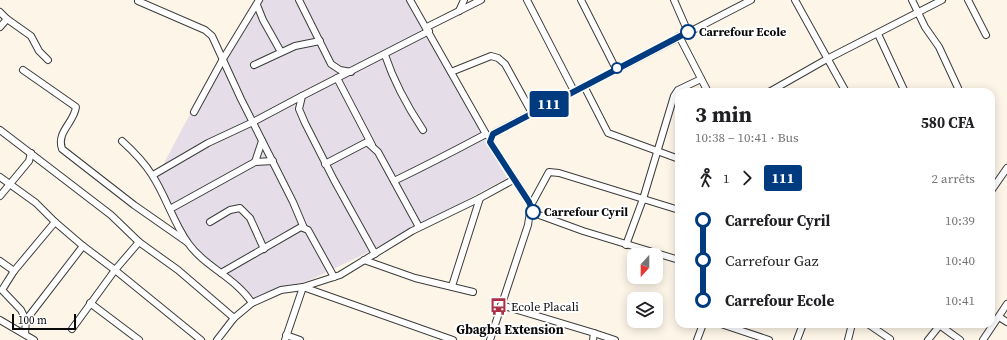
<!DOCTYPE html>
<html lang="fr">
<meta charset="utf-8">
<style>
:root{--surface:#fff;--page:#f2f2f2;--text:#202124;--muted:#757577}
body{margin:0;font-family:"Source Serif 4",serif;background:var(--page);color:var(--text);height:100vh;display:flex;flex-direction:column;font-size:15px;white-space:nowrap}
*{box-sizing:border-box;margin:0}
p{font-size:13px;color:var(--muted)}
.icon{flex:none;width:22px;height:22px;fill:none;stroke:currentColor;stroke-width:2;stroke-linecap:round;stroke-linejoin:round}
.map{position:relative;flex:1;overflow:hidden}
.side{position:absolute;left:675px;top:88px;width:320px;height:240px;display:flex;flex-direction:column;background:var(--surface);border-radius:12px;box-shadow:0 2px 10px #0003}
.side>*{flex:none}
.badge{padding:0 8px;border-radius:3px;font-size:14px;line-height:26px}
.needle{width:26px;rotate:201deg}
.buttons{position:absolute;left:627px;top:248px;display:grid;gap:8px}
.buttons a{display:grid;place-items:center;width:36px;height:36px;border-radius:8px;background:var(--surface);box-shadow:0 2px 10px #0003;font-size:20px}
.scale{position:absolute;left:12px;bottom:10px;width:64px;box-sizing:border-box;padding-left:4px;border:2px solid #090909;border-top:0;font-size:11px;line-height:14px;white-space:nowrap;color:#090909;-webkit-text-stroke:3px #fff;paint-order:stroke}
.map>.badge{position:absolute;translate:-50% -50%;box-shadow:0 0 0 2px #fff}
.legs{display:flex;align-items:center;gap:6px;height:44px;padding:0 20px;font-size:13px}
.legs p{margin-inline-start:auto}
.overview{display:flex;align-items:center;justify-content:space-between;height:68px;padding:0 20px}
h1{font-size:22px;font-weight:700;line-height:30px}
ul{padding:0 20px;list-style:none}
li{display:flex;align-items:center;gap:14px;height:40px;font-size:15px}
li i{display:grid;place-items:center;width:6px;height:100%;margin:0 5px;background:currentColor}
li i::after{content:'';width:10px;height:10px;margin:-5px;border:3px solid;border-radius:50%;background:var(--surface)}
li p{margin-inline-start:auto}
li:first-child i{background:linear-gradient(#0000 50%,currentColor 0)}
li:last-child i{background:linear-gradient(currentColor 50%,#0000 0)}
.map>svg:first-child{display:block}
</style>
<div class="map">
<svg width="1007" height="340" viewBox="0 0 1007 340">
<rect width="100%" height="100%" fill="#fdf6e8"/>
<path fill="#e5dee8" d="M260,0H406L507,178L375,249L310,280L256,299L188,243L156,178L190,114Z"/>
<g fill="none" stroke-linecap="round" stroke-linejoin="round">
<defs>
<g id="minor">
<path d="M299,0L331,64L340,70L351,72"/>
<path d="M410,0L486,134L490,138V142L531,205L528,225L490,340"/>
<path d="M527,0L574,91"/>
<path d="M581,0L616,69"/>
<path d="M674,0L688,32"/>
<path d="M795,0L846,92"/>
<path d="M912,0L925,27L939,47L958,88"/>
<path d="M968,0L986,35"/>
<path d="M138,1L205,30L212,36L241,99L293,202L304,228"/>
<path d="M257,5L263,20L281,52"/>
<path d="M459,11L464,0"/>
<path d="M0,12L7,19L0,27"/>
<path d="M7,19L31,36L39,51L48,60"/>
<path d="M427,27L481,0"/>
<path d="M878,34L905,92"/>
<path d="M679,36L708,92"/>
<path d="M385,55C394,82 407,106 423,130"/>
<path d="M254,65L295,46L320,41"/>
<path d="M23,70L76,107C74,123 56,132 62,149L134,205L187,242"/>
<path d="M451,72L491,56L498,58L505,64L532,113"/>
<path d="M337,78L372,145"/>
<path d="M584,86L608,133L679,159"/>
<path d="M769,92L827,59L942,0"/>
<path d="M194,112L223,59L259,0"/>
<path d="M0,130L111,215L139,242L178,270L234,318"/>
<path d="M490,138L496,132L751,0"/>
<path d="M122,141C133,151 144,162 152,175C166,196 173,222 188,243C205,267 236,278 252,303"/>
<path d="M255,162L262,141"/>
<path d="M325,164L367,142L378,152L419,227"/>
<path d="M153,175L208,143L253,122L302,96"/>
<path d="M0,177L36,203L55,222L83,246L115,270L201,340"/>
<path d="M394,181C425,166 456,150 486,134"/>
<path d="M991,191L1007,168"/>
<path d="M0,196L29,161L31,153"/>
<path d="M531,205L549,172L559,173L679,210"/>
<path d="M170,209L255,162L273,161"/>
<path d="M531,212L583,231L679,260"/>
<path d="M210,222L230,210L240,208L250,218L264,249"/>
<path d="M626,245L643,199L674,96L678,90L701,79"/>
<path d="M375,254L334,180L305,123L299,109L302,96L429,31"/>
<path d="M364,260L415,278L473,292"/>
<path d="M0,261L14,271"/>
<path d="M221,273L301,227L308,230L334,277"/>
<path d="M452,286L480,198"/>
<path d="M90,303L139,340"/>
<path d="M501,305L594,333L593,340"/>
<path d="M999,317L1007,322"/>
<path d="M0,320L34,340"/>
<path d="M26,320L21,310L2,290L14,271L55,222"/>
<path d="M721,324L769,340"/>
<path d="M868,324L890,339"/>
<path d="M938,324L960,340"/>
<path d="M72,329L115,270L139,242"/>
<path d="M594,333L615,340"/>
<path d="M25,334L26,320L83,246"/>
<path d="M286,335L300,340"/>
<path d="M217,340L234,318L252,303L281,290L303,287L340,275L412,231L480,198L513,180"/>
<path d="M285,340L303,287L453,340"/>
<path d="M697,340L703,324"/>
<path d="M797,340L803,324"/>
<path d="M848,340L852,324"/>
<path d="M928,340L940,325"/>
<path d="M983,340L1007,304"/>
</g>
</defs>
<use href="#minor" stroke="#3c3c3c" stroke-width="8"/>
<use href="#minor" stroke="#fff" stroke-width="6"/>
</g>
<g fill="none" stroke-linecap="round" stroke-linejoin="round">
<defs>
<path id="line-1" d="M533,212L529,202L490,142L493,134L688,32"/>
</defs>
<use href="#line-1" stroke="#fff" stroke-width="9"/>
<use href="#line-1" stroke="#003b80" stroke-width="6"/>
</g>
<defs>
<symbol id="bus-bare" viewBox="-9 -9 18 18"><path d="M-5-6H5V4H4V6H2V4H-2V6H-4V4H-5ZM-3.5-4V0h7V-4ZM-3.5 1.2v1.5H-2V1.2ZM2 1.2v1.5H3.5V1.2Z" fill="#ab3047" stroke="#fff" stroke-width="2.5" paint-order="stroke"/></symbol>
</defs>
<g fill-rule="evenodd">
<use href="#bus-bare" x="486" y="294" width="25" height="25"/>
</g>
<g fill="#fff" stroke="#003b80" stroke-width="2">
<circle cx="688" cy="32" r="7"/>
<circle cx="617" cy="68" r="5"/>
<circle cx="533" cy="212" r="7"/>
</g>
<g text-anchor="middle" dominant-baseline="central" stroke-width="4" stroke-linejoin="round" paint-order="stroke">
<g font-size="12" font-weight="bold" fill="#090909" stroke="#fff" text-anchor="start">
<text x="699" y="32">Carrefour Ecole</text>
<text x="544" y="212">Carrefour Cyril</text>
</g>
<g font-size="12" fill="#090909" stroke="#fff" text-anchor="start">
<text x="511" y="307">Ecole Placali</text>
</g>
<g font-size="13" font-weight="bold" fill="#090909" stroke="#fff">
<text x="510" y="329">Gbagba Extension</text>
</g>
</g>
</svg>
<div class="buttons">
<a><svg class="needle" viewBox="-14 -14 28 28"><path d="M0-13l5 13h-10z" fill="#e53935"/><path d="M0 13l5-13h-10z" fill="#757577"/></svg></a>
<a><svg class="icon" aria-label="layers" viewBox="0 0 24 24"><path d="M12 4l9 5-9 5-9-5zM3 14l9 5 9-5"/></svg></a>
</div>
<div class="scale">100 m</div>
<b class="badge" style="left:549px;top:104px;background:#003b80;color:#fff">111</b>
<section class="side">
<div class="overview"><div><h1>3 min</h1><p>10:38 – 10:41 · Bus</p></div><b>580 CFA</b></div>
<div class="legs"><svg class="icon" aria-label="walk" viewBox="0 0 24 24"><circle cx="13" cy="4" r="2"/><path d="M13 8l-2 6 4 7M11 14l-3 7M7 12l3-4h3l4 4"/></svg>1<svg class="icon" aria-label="forward" viewBox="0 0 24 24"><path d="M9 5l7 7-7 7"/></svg><b class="badge" style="background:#003b80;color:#fff">111</b><p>2 arrêts</p></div>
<ul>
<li><i style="color:#003b80"></i><b>Carrefour Cyril</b><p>10:39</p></li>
<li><i style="color:#003b80"></i><span>Carrefour Gaz</span><p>10:40</p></li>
<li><i style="color:#003b80"></i><b>Carrefour Ecole</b><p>10:41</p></li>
</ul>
</section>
</div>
